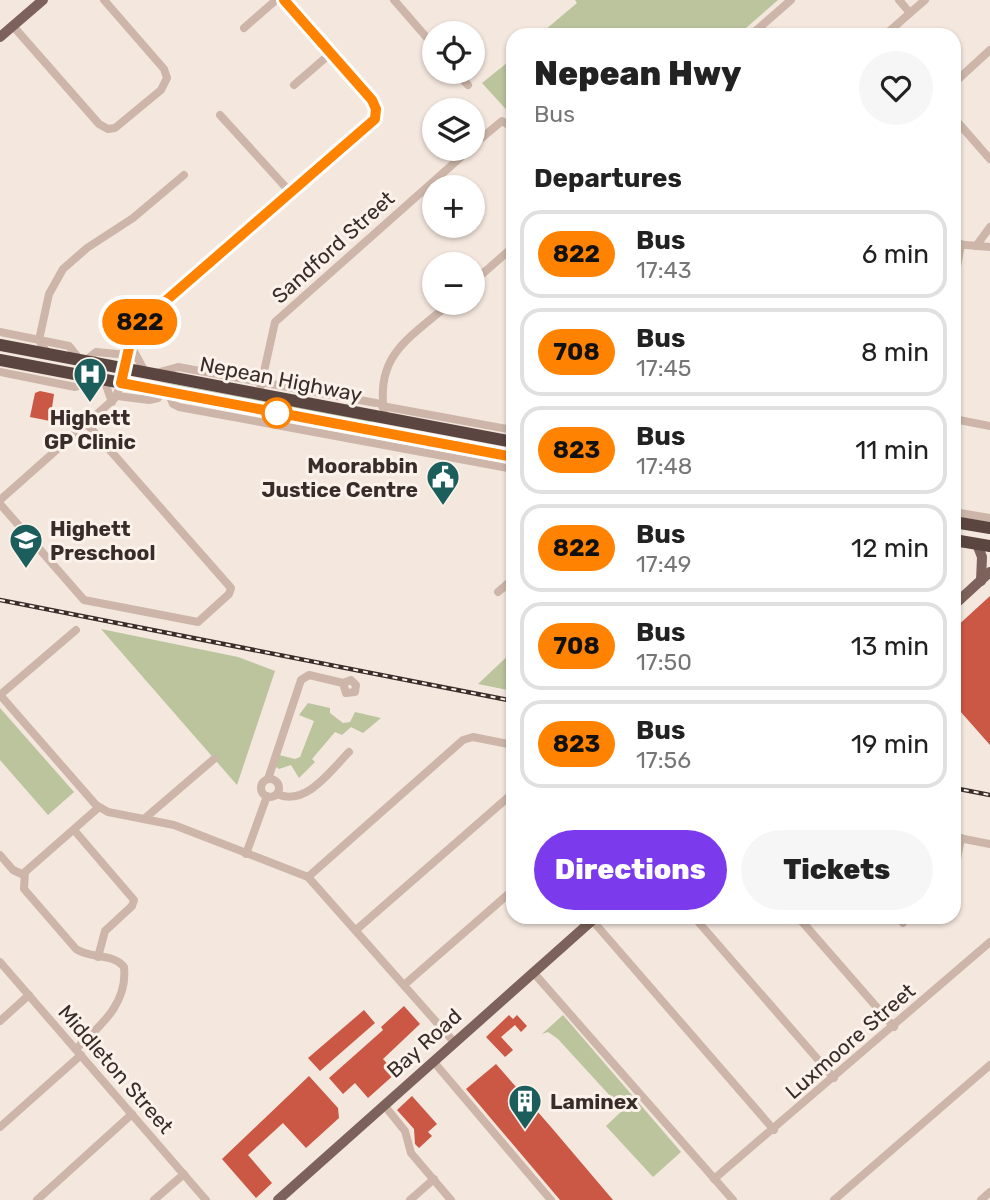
<!DOCTYPE html>
<meta charset="utf-8">
<style>
:root{--surface:#fff;--page:#f6f6f6;--text:#222;--muted:#767676;--line:#e0e0e0;--accent:#7c3aed}
body{margin:0;font-family:Rubik,sans-serif;background:var(--page);color:var(--text);height:100vh;display:flex;flex-direction:column;font-size:26px;white-space:nowrap}
*{box-sizing:border-box;margin:0}
p{font-size:23px;color:var(--muted)}
.icon{flex:none;width:38px;height:38px;fill:none;stroke:currentColor;stroke-width:2;stroke-linecap:round;stroke-linejoin:round}
.map{position:relative;flex:1;overflow:hidden}
.details{position:absolute;left:506px;top:28px;width:455px;height:896px;display:flex;flex-direction:column;background:var(--surface);border-radius:21px;box-shadow:0 2px 5px #0004}
.details>*{flex:none}
.badge{padding:0 14px;border-radius:23px;font-size:24px;line-height:46px}
.fabs{position:absolute;left:422px;top:21px;display:grid;gap:14px}
.fabs a{display:grid;place-items:center;width:63px;height:63px;border-radius:50%;background:var(--surface);box-shadow:0 2px 5px #0004;font-size:35px}
.map>.badge{position:absolute;translate:-50% -50%;box-shadow:0 0 0 4px #fff}
h2{padding:0 28px;font-size:26px;line-height:63px}
.round{display:grid;place-items:center;flex:none;width:74px;height:74px;border-radius:37px;background:var(--page)}
.overview{display:flex;align-items:center;justify-content:space-between;height:119px;padding:0 28px}
h1{font-size:33px;font-weight:800;line-height:52px}
.button{display:flex;gap:14px;margin-top:auto;padding:14px 28px}
.button a{flex:1;height:80px;border-radius:42px;background:var(--accent);color:#fff;font-size:28px;font-weight:800;line-height:80px;text-align:center}
.button a+a{background:var(--page);color:var(--text)}
ul{padding:0;list-style:none}
li{display:flex;align-items:center;gap:21px;height:88px;margin:0 14px 10px;padding:0 14px;border:4px solid var(--line);border-radius:21px}
li div{flex:1}
li b{display:block;font-size:26px}
li em{font-style:normal}
li .badge{min-width:77px;font-weight:700;text-align:center}
.map>svg:first-child{display:block}
</style>
<div class="map">
<svg width="990" height="1200" viewBox="0 0 990 1200">
<rect width="100%" height="100%" fill="#f4e7de"/>
<g fill="#bbc49d">
<path d="M575,0H778L738,35H539L577,3Z"/>
<path d="M513,58V117L482,83Z"/>
<path d="M156,381L369,420L374,424L234,400Z"/>
<path d="M101,629L238,657L275,671L237,785Z"/>
<path d="M513,651V691L478,684Z"/>
<path d="M308,703L330,708V713L343,723L350,722L355,712L381,718L363,733L351,727L342,735L335,732L312,759L315,762L299,778L291,765L279,769L275,766L279,755L295,759L300,757L314,721L299,715Z"/>
<path d="M0,708L74,792L48,815L0,760Z"/>
<path d="M563,1015L681,1152L653,1177L606,1126L623,1110L558,1039L548,1032L542,1034Z"/>
</g>
<g fill="#cb5745">
<path d="M40,391L54,394L50,421L30,417L35,393Z"/>
<path d="M990,596V745L960,711L954,716V629Z"/>
<path d="M404,1006L420,1024L383,1059L396,1073L368,1098L355,1083L343,1094L329,1078L383,1030L381,1027Z"/>
<path d="M364,1010L375,1023L320,1071L308,1058Z"/>
<path d="M509,1015L513,1019L517,1015L527,1026L521,1032L515,1025L501,1037L513,1050L505,1057L486,1037Z"/>
<path d="M496,1064L551,1127L613,1200H560L466,1089Z"/>
<path d="M309,1076L338,1108L339,1118L306,1148L283,1123L248,1155L272,1183L256,1198L222,1159Z"/>
<path d="M412,1096L437,1124L428,1132L432,1136L419,1148L415,1144L414,1129L397,1110Z"/>
</g>
<g fill="none" stroke-linecap="round" stroke-linejoin="round">
<g stroke="#cdb6a9" stroke-width="8">
<path d="M394,0L434,46"/>
<path d="M910,13L925,0"/>
<path d="M13,26L99,124L108,129L115,128L161,90L167,78L164,69L104,0"/>
<path d="M244,28L276,0"/>
<path d="M751,35L791,0"/>
<path d="M885,35L910,13L899,0"/>
<path d="M456,72L468,85"/>
<path d="M954,83L990,50"/>
<path d="M294,85L331,53"/>
<path d="M220,115L291,193"/>
<path d="M954,118L990,159"/>
<path d="M472,146L502,121L513,128"/>
<path d="M954,244L990,247"/>
<path d="M976,246L990,227"/>
<path d="M472,283L513,247"/>
<path d="M954,284L961,244"/>
<path d="M0,332L69,346L81,361"/>
<path d="M130,344L145,372"/>
<path d="M48,354L39,340L49,294L63,269L87,248L133,218L184,175"/>
<path d="M85,361L96,352L128,355"/>
<path d="M0,372L75,387L96,380"/>
<path d="M156,373L178,367L376,403"/>
<path d="M104,380L112,402"/>
<path d="M168,392L173,404L179,407L513,469"/>
<path d="M259,394L275,322L470,149"/>
<path d="M117,396L149,400L158,398L162,391"/>
<path d="M382,406L513,430"/>
<path d="M385,418C373,355 408,340 450,303"/>
<path d="M954,419L990,426"/>
<path d="M0,500L114,399C129,376 123,345 139,324L375,119L373,103L284,0"/>
<path d="M0,504L84,600L198,622L229,594L231,588L87,424"/>
<path d="M954,512L990,518"/>
<path d="M498,592L513,579"/>
<path d="M76,630L0,695L96,805L108,812L174,825L308,877L454,1042"/>
<circle cx="270" cy="788" r="9"/>
<path d="M268,779L301,680L309,675L343,683L351,680L356,685L355,692L346,693L343,683"/>
<path d="M277,794C306,807 331,770 349,752"/>
<path d="M144,819L214,759"/>
<path d="M74,830L134,900L132,906L105,931L98,957"/>
<path d="M954,837L990,844"/>
<path d="M246,854L267,796"/>
<path d="M0,855L13,870L24,875"/>
<path d="M954,875L961,838"/>
<path d="M308,877L463,740L473,737L513,745"/>
<path d="M694,917L834,1078"/>
<path d="M798,917L894,1027"/>
<path d="M898,917L903,923"/>
<path d="M592,920L774,1130"/>
<path d="M356,930L513,793"/>
<path d="M0,962L206,1200"/>
<path d="M533,972L733,1200"/>
<path d="M404,985L513,890"/>
<path d="M0,1021L29,995"/>
<path d="M76,1049C100,1026 128,1004 124,967C114,953 90,959 76,949L24,889L25,872L98,808"/>
<path d="M433,1061L551,1200"/>
<path d="M384,1105L405,1131L411,1153L451,1200"/>
<path d="M0,1127L81,1055"/>
<path d="M714,1179L990,942"/>
<path d="M37,1200L132,1114"/>
<path d="M154,1200L184,1174"/>
<path d="M410,1200L434,1179"/>
<path d="M834,1200L990,1065"/>
<path d="M981,1200L990,1192"/>
</g>
<g stroke="#7c625a" stroke-width="10">
<path d="M0,37L43,0"/>
<path d="M977,544L982,557L981,581"/>
<path d="M954,605L990,572"/>
<path d="M278,1200L596,917"/>
</g>
<g stroke="#5b4540" stroke-width="12">
<path d="M0,345L513,442"/>
<path d="M0,360L513,457"/>
<path d="M954,522L990,528"/>
<path d="M954,540L990,546"/>
</g>
<defs>
<g id="rail">
<path d="M0,600L513,701"/>
<path d="M954,788L990,795"/>
</g>
</defs>
<use href="#rail" stroke="#3a2d29" stroke-width="4.5"/>
<use href="#rail" stroke="#fbf2eb" stroke-width="2" stroke-dasharray="5" stroke-linecap="butt"/>
</g>
<g fill="none" stroke-linecap="round" stroke-linejoin="round">
<defs>
<path id="line" d="M284,0L372,100L376,109L375,119L139,324L131,339L121,383L513,457"/>
</defs>
<use href="#line" stroke="#fff" stroke-width="16"/>
<use href="#line" stroke="#ff8200" stroke-width="10"/>
</g>
<defs>
<symbol id="hospital-pin" viewBox="-11 -11 22 30"><path d="M0 17L-7.5 6A9.5 9.5 0 1 1 7.5 6Z" fill="#1c5e5b" stroke="#fbf2eb"/><path d="M-5-5h3v3.5h4V-5h3V5h-3V1.5h-4V5h-3Z" fill="#fff"/></symbol>
<symbol id="civic-pin" viewBox="-11 -11 22 30"><path d="M0 17L-7.5 6A9.5 9.5 0 1 1 7.5 6Z" fill="#1c5e5b" stroke="#fbf2eb"/><path d="M-.6-6.5H3V-4.5H.6V-3L4-1V1h2V6H-6V1h2V-1L-.6-3ZM-1.2 2.5V6h2.4V2.5Z" fill="#fff"/></symbol>
<symbol id="school-pin" viewBox="-11 -11 22 30"><path d="M0 17L-7.5 6A9.5 9.5 0 1 1 7.5 6Z" fill="#1c5e5b" stroke="#fbf2eb"/><path d="M0-5L7-2L0 1L-7-2ZM-4 1L0 2.5L4 1V4Q0 6-4 4Z" fill="#fff"/></symbol>
<symbol id="building-pin" viewBox="-11 -11 22 30"><path d="M0 17L-7.5 6A9.5 9.5 0 1 1 7.5 6Z" fill="#1c5e5b" stroke="#fbf2eb"/><path d="M-4-6H4V6H1V3H-1V6H-4ZM-2.5-4.3h1.7v1.8h-1.7ZM.8-4.3h1.7v1.8H.8ZM-2.5-1h1.7V.8h-1.7ZM.8-1h1.7V.8H.8Z" fill="#fff"/></symbol>
</defs>
<g fill-rule="evenodd">
<use href="#hospital-pin" x="71" y="355" width="38" height="52"/>
<use href="#civic-pin" x="424" y="458" width="38" height="52"/>
<use href="#school-pin" x="7" y="521" width="38" height="52"/>
<use href="#building-pin" x="506" y="1082" width="38" height="52"/>
</g>
<circle fill="#fff" stroke="#ff8200" stroke-width="3.5" cx="277" cy="413" r="14"/>
<g text-anchor="middle" dominant-baseline="central" stroke-width="6" stroke-linejoin="round" paint-order="stroke">
<g font-size="21" fill="#3a2d29" stroke="#fbf2eb">
<text transform="translate(333 247) rotate(-42)">Sandford Street</text>
<text transform="translate(281 379) rotate(11)">Nepean Highway</text>
<text transform="translate(850 1041) rotate(-41)">Luxmoore Street</text>
<text transform="translate(424 1043) rotate(-42)">Bay Road</text>
<text transform="translate(116 1069) rotate(49)">Middleton Street</text>
</g>
<g font-size="21" font-weight="bold" fill="#3a2d29" stroke="#fbf2eb" text-anchor="start">
<text x="90" y="417" text-anchor="middle">Highett<tspan x="90" dy="24">GP Clinic</tspan></text>
<text x="418" y="465" text-anchor="end">Moorabbin<tspan x="418" dy="24">Justice Centre</tspan></text>
<text x="50" y="528">Highett<tspan x="50" dy="24">Preschool</tspan></text>
<text x="550" y="1101">Laminex</text>
</g>
</g>
</svg>
<div class="fabs">
<a><svg class="icon" aria-label="locate" viewBox="0 0 24 24"><circle cx="12" cy="12" r="6"/><path d="M12 2v4M12 18v4M2 12h4M18 12h4"/></svg></a>
<a><svg class="icon" aria-label="layers" viewBox="0 0 24 24"><path d="M12 4l9 5-9 5-9-5zM3 14l9 5 9-5"/></svg></a>
<a>+</a>
<a>−</a>
</div>
<b class="badge" style="left:140px;top:322px;background:#ff8200;color:#111">822</b>
<section class="details">
<div class="overview"><div><h1>Nepean Hwy</h1><p>Bus</p></div><a class="round"><svg class="icon" aria-label="heart" viewBox="0 0 24 24"><path d="M12 20l-8-8c-3-5 5-10 8-4 3-6 11-1 8 4z"/></svg></a></div>
<h2>Departures</h2>
<ul>
<li><span class="badge" style="background:#ff8200;color:#111">822</span><div><b>Bus</b><p>17:43</p></div><em>6 min</em></li>
<li><span class="badge" style="background:#ff8200;color:#111">708</span><div><b>Bus</b><p>17:45</p></div><em>8 min</em></li>
<li><span class="badge" style="background:#ff8200;color:#111">823</span><div><b>Bus</b><p>17:48</p></div><em>11 min</em></li>
<li><span class="badge" style="background:#ff8200;color:#111">822</span><div><b>Bus</b><p>17:49</p></div><em>12 min</em></li>
<li><span class="badge" style="background:#ff8200;color:#111">708</span><div><b>Bus</b><p>17:50</p></div><em>13 min</em></li>
<li><span class="badge" style="background:#ff8200;color:#111">823</span><div><b>Bus</b><p>17:56</p></div><em>19 min</em></li>
</ul>
<div class="button"><a>Directions</a><a>Tickets</a></div>
</section>
</div>
